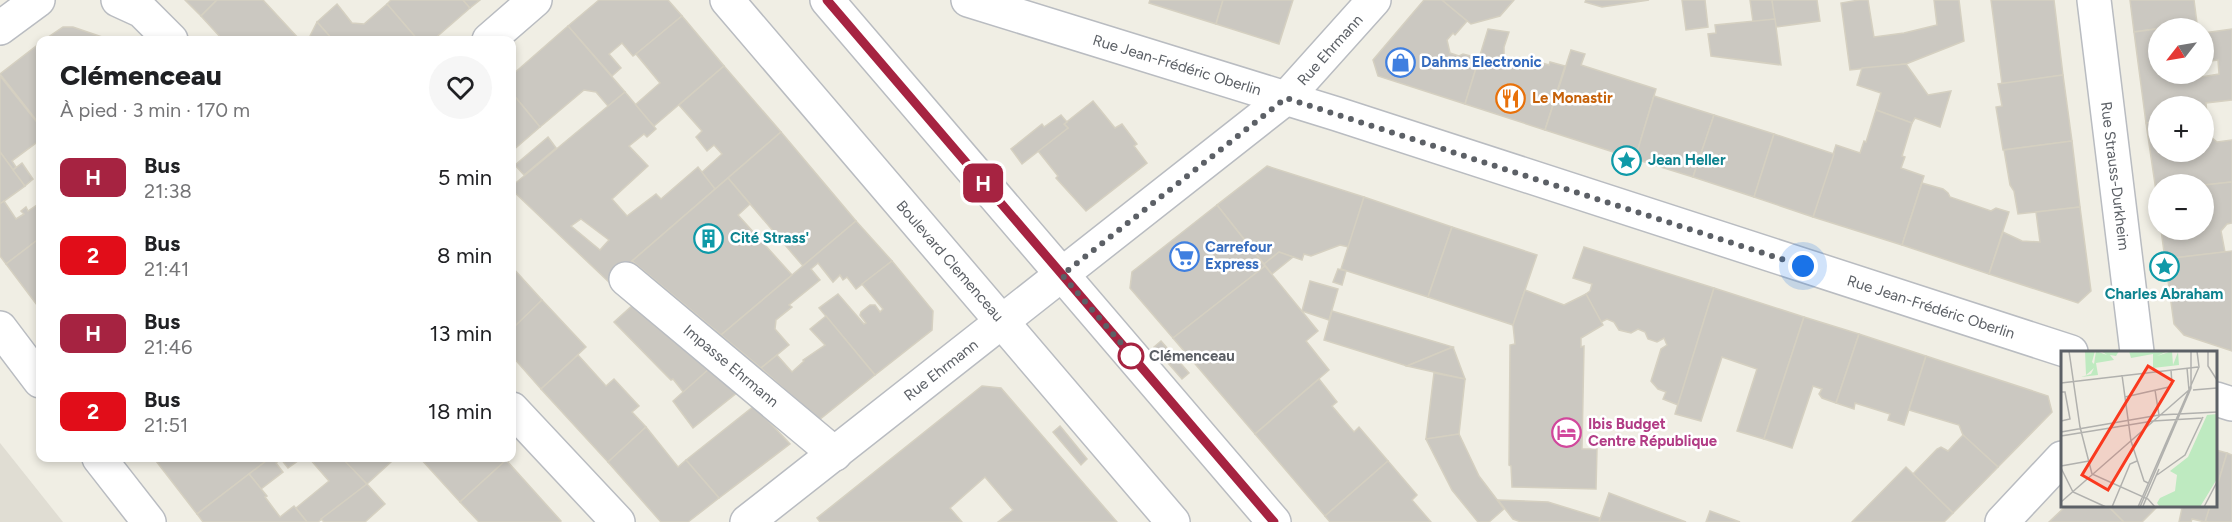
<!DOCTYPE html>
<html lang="fr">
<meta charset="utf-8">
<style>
:root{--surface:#fff;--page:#f6f6f6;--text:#202124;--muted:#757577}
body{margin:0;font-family:Figtree,sans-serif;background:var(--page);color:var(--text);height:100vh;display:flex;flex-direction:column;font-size:22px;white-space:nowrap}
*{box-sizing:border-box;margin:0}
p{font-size:20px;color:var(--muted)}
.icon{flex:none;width:33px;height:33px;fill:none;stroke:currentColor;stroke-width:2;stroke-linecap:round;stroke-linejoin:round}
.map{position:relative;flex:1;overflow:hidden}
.sheet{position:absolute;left:36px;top:36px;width:480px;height:426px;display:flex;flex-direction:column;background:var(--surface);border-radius:12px;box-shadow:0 3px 9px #0003}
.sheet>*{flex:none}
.badge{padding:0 12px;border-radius:9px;font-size:21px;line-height:39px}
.needle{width:39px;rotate:239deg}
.buttons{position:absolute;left:2148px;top:18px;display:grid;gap:12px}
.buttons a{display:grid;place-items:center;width:66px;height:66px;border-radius:50%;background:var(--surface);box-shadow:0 3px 9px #0003;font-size:30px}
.you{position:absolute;width:30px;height:30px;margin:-15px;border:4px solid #fff;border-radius:50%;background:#1a73e8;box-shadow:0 0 0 9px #1a73e833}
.map>.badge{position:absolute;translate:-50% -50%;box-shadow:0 0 0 3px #fff}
.round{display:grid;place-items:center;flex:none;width:63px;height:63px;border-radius:32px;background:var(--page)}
.summary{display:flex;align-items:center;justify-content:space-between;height:102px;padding:0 24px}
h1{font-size:28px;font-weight:800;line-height:45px}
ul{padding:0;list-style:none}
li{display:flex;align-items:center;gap:18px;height:78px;padding:0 24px}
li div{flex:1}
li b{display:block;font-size:22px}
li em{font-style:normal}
li .badge{min-width:66px;font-weight:700;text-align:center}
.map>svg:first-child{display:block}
</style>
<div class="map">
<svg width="2232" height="522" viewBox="0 0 2232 522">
<rect width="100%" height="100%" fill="#f0eee4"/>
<path fill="#e0ddd3" d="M0,443L63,522H0Z"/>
<g fill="#cbc8c1" stroke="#d5d0c1" stroke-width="1.5" fill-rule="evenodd">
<path d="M185,0H217L201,16Z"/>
<path d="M217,0H263L300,40H223L201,16Z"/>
<path d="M391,0H463L470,8L433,40H418L387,4Z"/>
<path d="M463,0H480L470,8Z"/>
<path d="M599,0H668L682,16L636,54L633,56L622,43L609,54L621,68L612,76L568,26Z"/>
<path d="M1150,0H1223L1216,24L1149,3Z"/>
<path d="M1223,0H1293L1279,44L1216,24Z"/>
<path d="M1424,0H1442L1467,21L1455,35L1453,33L1447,40L1450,53L1459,56L1463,54L1479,58L1465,104L1378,76L1373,60Z"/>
<path d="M1442,0H1514L1500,16L1471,24Z"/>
<path d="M1586,0H1649L1602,7L1585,2Z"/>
<path d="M1682,0H1705L1708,27L1686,30Z"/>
<path d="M1750,0H1772L1775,19L1753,22Z"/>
<path d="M1772,0H1817L1820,21L1776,27Z"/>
<path d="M1859,0H1868L1874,37L1904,33L1937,25L1934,0H1959L1964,41L1906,64L1850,70L1841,3Z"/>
<path d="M1991,0H2054L2063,75L2002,84Z"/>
<path d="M2130,0H2194L2197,23L2134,32Z"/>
<path d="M337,4L352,23L364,24L387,4L418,40H333L317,22Z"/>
<path d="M682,16L724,66L654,126L635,105L660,83L636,54Z"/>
<path d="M1775,19L1781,65L1711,56L1708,34L1716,33L1715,25Z"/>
<path d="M317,22L333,40H308Z"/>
<path d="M2194,24L2195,28H2158V74H2199L2201,77L2219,74L2218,60L2204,62V33L2232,29V100L2206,103L2207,115H2204V106H2158V121L2146,123L2134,32Z"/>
<path d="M568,26L625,92L608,106L596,92L584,90L540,127L512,93V75Z"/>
<path d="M63,27H73L111,40H44Z"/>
<path d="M1488,29L1509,32L1504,47V61L1522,67L1528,60L1541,65L1542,63L1549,65L1550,62L1565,66L1545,130L1465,104Z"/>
<path d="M40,43V118L37,121L0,74Z"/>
<path d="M1571,50L1585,54L1581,65L1656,89L1635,159L1545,130Z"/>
<path d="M1906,64L1928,95L1951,91L1940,127L1915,118L1912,123L1876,110L1881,93L1857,85L1862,68Z"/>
<path d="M724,66L781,132L715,189L701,173L722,154L714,145L707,151L696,137L702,131L679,105Z"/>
<path d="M2063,75L2072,141L2003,150L1996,107L2002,106L1998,84Z"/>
<path d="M0,76L40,126V140L12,161L16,167L13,170L0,152Z"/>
<path d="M625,92L656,129L647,137L644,134L629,146L648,166L612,199L627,216L656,194L661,199L698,167L715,189L632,261L612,285L512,190V186ZM581,219L609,240L600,250L571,226Z"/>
<path d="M512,93L540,127L512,151Z"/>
<path d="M1654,96L1714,115L1693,177L1635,159Z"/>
<path d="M1093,101L1115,128L1122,124L1137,144L1134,146L1147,163L1086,211L1056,178L1058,176L1038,151L1068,128L1064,124Z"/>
<path d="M1876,110L1912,123L1902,156L1905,157L1901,168L1924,176L1902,245L1813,217L1836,145L1860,153L1864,141L1866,142Z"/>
<path d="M1061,115L1067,122L1064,124L1068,128L1022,164L1011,149L1042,124L1044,127Z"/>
<path d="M1714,115L1774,134L1754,197L1693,177Z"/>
<path d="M2204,115H2207L2210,136L2217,142L2232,140V182L2204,185L2158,184V191H2156L2146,123L2158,121V152H2204Z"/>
<path d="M781,132L856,221L803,266L728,178Z"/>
<path d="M1774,134L1834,154L1813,217L1754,197Z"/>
<path d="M548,137L556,148L524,175L515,165Z"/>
<path d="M2072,141L2080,207L2018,214L2014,191L2010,185L2004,150Z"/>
<path d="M0,152L25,186L0,204Z"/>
<path d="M22,163L33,179L25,186L13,170Z"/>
<path d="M1267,166L1364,197L1349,247L1340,245L1311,256L1304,254L1302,260L1279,252L1264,264L1217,205Z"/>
<path d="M728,178L750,204L738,215L792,275L721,335L632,261Z"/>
<path d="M2232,182V223L2227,224L2221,231L2225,252L2165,259L2161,230H2204V185Z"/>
<path d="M1922,183L1943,189L1948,193L1950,197L1991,211L1996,208L2009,212L1989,274L1902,245Z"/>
<path d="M1364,197L1452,227L1428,297L1341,269Z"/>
<path d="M4,201L16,219L24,214L21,211L26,207L28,211L40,203V238L6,264L0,256V204Z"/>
<path d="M1217,205L1265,266L1173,338L1130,288L1132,272Z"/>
<path d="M2080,207L2091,291L2078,303L1989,274L2003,232L2022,241L2040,242L2036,212Z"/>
<path d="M856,221L892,261L856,289L847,277L843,280L840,275L833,282L818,263L811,269L820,280L789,305L792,307L776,320L775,329L789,345L761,368L721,335Z"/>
<path d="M1452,227L1537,255L1513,325L1428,297Z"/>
<path d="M40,238V309L6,264Z"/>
<path d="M1584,247L1714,288L1678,405L1663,399L1666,392L1658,389L1651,381L1661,349L1667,345L1664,338L1657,342L1648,339L1645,332L1638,329L1631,333L1619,330L1614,322L1607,319L1601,322L1586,294L1590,291L1592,284L1573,278Z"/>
<path d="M2232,251V351L2184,335L2174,324L2165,259Z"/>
<path d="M1279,252L1293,257L1272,274L1264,264Z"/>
<path d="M632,261L721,335L715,340L625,271Z"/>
<path d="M892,261L933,311L932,330L875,375L819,308L838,294L864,324L866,323L860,315L861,312L870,305H875L880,312L883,309L862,284Z"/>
<path d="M1265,266L1318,331L1306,341L1329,370L1255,434L1173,338Z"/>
<path d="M512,267L542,300L512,329Z"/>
<path d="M1338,269L1346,271L1342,285L1333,282Z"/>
<path d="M1310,281L1338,289L1329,320L1302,311Z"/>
<path d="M1714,288L1804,317L1764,439L1737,431L1757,369L1722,357L1701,421L1675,414Z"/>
<path d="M1525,290L1564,305L1586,294L1603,325L1581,338V347L1584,346L1582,449H1597L1596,489L1512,487L1511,466L1509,465L1510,345L1515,344L1513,325Z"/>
<path d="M542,300L586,347L541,389L512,356V329Z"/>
<path d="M634,304L710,368L684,393L673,379L671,380L660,369L614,322Z"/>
<path d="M1332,311L1453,347L1407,366L1324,340Z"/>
<path d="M826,316L875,375L819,420L761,368L777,355L792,372L804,361L803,360L825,345L810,329Z"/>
<path d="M1804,317L1859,334L1836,403L1822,398L1819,394L1822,389L1813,386L1792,448L1764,439Z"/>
<path d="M1859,334L1926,356L1904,425L1888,420L1890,414L1855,403L1854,409L1836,403Z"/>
<path d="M1161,341L1189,373L1182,379L1154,347Z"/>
<path d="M1453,347L1465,379L1407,366Z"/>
<path d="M578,355L606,386L614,379L639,406L632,412L646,427L608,462L541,389Z"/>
<path d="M1926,356L2048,396L2052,412L1998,467L1963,435L1959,425L1909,410Z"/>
<path d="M710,368L738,392L693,428L673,401Z"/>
<path d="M1434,373L1465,379L1459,434L1426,439Z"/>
<path d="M1319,379L1337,402L1332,406L1354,432L1359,427L1388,461L1325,516L1255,434Z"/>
<path d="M982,386L1001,388L1117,522H998L1013,510L985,477L950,508L962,522H820L817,518Z"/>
<path d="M754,406L790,444L719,498L686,460Z"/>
<path d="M1060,426L1087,459L1081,465L1053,432Z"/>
<path d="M646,427L678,467L686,460L719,498L688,522H661L608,462Z"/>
<path d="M1459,434L1479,476L1504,509L1489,522H1478L1452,490L1426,439Z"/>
<path d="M1963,435L1998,467L1953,513L1913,474L1937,449L1941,447L1948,451Z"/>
<path d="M2216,450L2227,453L2216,490Z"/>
<path d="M2227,453L2232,455V522H2208L2205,521L2210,506H2216V490Z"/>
<path d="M161,458H270L197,514L156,461Z"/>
<path d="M270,458H302L288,468L281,459L276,463L283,472L261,489L249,474Z"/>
<path d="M309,458H342L367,484L318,522H307L296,508L329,481Z"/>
<path d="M342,458H387L391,462L367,484Z"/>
<path d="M420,458H503L506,460L460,502Z"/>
<path d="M506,460L561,521L560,522H479L460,502Z"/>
<path d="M1388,461L1417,495L1412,500L1431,522H1330L1325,516Z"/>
<path d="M1906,467L1953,513L1944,522H1852Z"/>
<path d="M249,474L267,496L265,497L280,517L294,506L307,522H203L197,514Z"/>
<path d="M367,484L385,504L365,522H324L321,519Z"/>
<path d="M1609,493L1686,522H1599Z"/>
<path d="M1498,500L1548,502L1600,518L1599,522H1521L1513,519Z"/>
<path d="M2066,506H2108L2124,522H2049Z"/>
<path d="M2108,506H2158L2142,522H2124Z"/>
<path d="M2175,506H2210L2205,522L2192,519L2191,522H2179L2182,508Z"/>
<path d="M1710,511L1740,522H1706Z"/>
</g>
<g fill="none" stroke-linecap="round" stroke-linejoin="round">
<defs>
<g id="minor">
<path d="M118,0L142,11L171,40"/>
<path d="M727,0L1173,522"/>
<path d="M827,0L1274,522"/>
<path d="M968,0L1337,114L2071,352"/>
<path d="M2094,0L2137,352"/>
<path d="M0,28L38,0"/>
<path d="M489,40L535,0"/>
<path d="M626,279L835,454"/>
<path d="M0,328L40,381"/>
<path d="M2216,399L2232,404"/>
<path d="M512,409L618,522"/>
<path d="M99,458L149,522"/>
<path d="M747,522L1286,98L1374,0"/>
<path d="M2002,522L2062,458"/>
</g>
</defs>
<use href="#minor" stroke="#b9bcc1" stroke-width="36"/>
<use href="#minor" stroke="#fff" stroke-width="33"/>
</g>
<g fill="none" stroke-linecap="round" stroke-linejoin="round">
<defs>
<path id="line" d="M827,0L1274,522"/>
</defs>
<use href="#line" stroke="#fff" stroke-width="14"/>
<use href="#line" stroke="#a62341" stroke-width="9"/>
<path stroke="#5c6066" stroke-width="6" stroke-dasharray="0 10.8" d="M1131,356L1133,357L1062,275L1286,98L1803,266"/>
</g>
<defs>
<symbol id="shop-ring" viewBox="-11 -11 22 22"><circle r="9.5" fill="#fff" stroke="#3f7fe0" stroke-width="1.5"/><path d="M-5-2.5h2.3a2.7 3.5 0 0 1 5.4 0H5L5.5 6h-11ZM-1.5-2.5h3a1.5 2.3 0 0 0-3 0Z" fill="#3f7fe0"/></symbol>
<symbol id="restaurant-ring" viewBox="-11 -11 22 22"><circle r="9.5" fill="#fff" stroke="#e8710a" stroke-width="1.5"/><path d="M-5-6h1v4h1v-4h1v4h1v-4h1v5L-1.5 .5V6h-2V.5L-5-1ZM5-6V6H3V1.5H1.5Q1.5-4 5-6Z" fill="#e8710a"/></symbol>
<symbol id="sight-ring" viewBox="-11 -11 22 22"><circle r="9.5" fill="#fff" stroke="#0f9aa8" stroke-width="1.5"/><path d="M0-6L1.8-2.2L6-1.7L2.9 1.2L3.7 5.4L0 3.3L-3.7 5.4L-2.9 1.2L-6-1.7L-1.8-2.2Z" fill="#0f9aa8"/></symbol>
<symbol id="building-ring" viewBox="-11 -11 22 22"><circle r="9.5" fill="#fff" stroke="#0f9aa8" stroke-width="1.5"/><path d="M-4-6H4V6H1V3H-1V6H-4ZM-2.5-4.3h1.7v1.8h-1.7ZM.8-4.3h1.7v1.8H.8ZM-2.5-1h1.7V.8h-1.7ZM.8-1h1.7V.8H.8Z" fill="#0f9aa8"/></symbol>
<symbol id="supermarket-ring" viewBox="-11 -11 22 22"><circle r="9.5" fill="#fff" stroke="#3f7fe0" stroke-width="1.5"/><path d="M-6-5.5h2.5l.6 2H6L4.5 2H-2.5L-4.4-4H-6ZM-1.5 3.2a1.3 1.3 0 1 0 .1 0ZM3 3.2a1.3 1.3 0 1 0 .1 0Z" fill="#3f7fe0"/></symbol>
<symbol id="hotel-ring" viewBox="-11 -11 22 22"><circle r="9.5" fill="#fff" stroke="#d1479c" stroke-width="1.5"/><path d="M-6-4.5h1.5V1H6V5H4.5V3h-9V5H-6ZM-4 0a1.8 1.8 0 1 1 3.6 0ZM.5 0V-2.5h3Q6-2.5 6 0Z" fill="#d1479c"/></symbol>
</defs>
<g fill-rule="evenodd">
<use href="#shop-ring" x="1384" y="46" width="33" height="33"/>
<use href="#restaurant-ring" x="1494" y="82" width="33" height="33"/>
<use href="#sight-ring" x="1610" y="144" width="33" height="33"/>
<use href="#building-ring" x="692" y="222" width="33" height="33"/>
<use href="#supermarket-ring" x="1168" y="240" width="33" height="33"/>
<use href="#sight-ring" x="2148" y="250" width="33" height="33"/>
<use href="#hotel-ring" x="1550" y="416" width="33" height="33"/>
</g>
<circle fill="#fff" stroke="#a62341" stroke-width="3" cx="1131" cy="356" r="12"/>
<g text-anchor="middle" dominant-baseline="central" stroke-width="5" stroke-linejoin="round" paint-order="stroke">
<g font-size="15" fill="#5c6066" stroke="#fff">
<text transform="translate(1330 50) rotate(-48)">Rue Ehrmann</text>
<text transform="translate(1177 65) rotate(17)">Rue Jean-Frédéric Oberlin</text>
<text transform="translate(2115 176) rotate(83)">Rue Strauss-Durkheim</text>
<text transform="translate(950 261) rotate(49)">Boulevard Clemenceau</text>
<text transform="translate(1931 307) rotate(18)">Rue Jean-Frédéric Oberlin</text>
<text transform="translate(731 366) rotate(40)">Impasse Ehrmann</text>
<text transform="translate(941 370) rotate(-38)">Rue Ehrmann</text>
</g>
<g font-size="15" font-weight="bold" fill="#366cbe" stroke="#fff" text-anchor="start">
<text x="1421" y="62">Dahms Electronic</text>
<text x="1205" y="247">Carrefour<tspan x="1205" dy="17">Express</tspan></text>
</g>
<g font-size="15" font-weight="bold" fill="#c56008" stroke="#fff" text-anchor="start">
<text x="1532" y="98">Le Monastir</text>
</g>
<g font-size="15" font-weight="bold" fill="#0d838f" stroke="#fff" text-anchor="start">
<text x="1648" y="160">Jean Heller</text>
<text x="730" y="238">Cité Strass'</text>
<text x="2164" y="294" text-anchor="middle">Charles Abraham</text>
</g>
<g font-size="15" font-weight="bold" fill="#5c6066" stroke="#fff" text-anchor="start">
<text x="1149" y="356">Clémenceau</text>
</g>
<g font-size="15" font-weight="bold" fill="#b23c85" stroke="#fff" text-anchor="start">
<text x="1588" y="424">Ibis Budget<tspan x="1588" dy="17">Centre République</tspan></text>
</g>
</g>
<g transform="translate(2061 351)">
<rect width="156" height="156" fill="#f0eee4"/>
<path d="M24,0H34L31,11L33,13L35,0L46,4L40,0H58L55,5L49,4L53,9L35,12L37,24L20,26L30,23L33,17L25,24ZM68,0H107L96,5L111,0L112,14L117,1L118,14L92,17V3L70,7ZM156,63V128L139,156H99L96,152L99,147L114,140L116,124L109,120L127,106L146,64Z" fill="#beeac0"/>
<path fill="none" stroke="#b1b1ae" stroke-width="1.5" d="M8,0L19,76L31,123L87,148L94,156M147,0V15L156,29M61,24L70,90L83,130L87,132M0,32L137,16M94,39L98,64M132,39L156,37M0,41H4L9,68L0,70M64,46L108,36L111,33L110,19M0,81L98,64L156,61M0,85L92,70L142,67M0,115L28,110M0,117L12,141L45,156M96,124L124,104L142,66M0,151L128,39L126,17M82,155L98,118M51,156L69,113L76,110M77,156L138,16L136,0M79,156L130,37V0M143,156L156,131"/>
<path fill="#fa391f" fill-opacity="0.15" stroke="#fa391f" stroke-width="3" d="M87,15L112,30L47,139L21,124Z"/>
<rect width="156" height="156" fill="none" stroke="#5c6066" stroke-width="3"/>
</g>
</svg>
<div class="buttons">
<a><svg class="needle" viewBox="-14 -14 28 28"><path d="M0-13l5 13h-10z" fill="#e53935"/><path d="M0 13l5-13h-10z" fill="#757577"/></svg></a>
<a>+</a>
<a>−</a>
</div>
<div class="you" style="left:1803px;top:266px"></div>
<b class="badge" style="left:983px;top:183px;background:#a62341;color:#fff">H</b>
<section class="sheet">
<div class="summary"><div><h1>Clémenceau</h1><p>À pied · 3 min · 170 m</p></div><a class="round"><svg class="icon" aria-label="heart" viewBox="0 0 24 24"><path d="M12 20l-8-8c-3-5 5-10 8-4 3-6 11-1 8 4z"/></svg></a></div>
<ul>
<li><span class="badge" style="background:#a62341;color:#fff">H</span><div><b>Bus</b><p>21:38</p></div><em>5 min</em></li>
<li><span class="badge" style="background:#e10d19;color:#fff">2</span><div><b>Bus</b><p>21:41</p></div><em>8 min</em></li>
<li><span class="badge" style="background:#a62341;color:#fff">H</span><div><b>Bus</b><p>21:46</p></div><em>13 min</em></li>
<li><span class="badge" style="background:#e10d19;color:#fff">2</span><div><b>Bus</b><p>21:51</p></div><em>18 min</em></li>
</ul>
</section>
</div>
